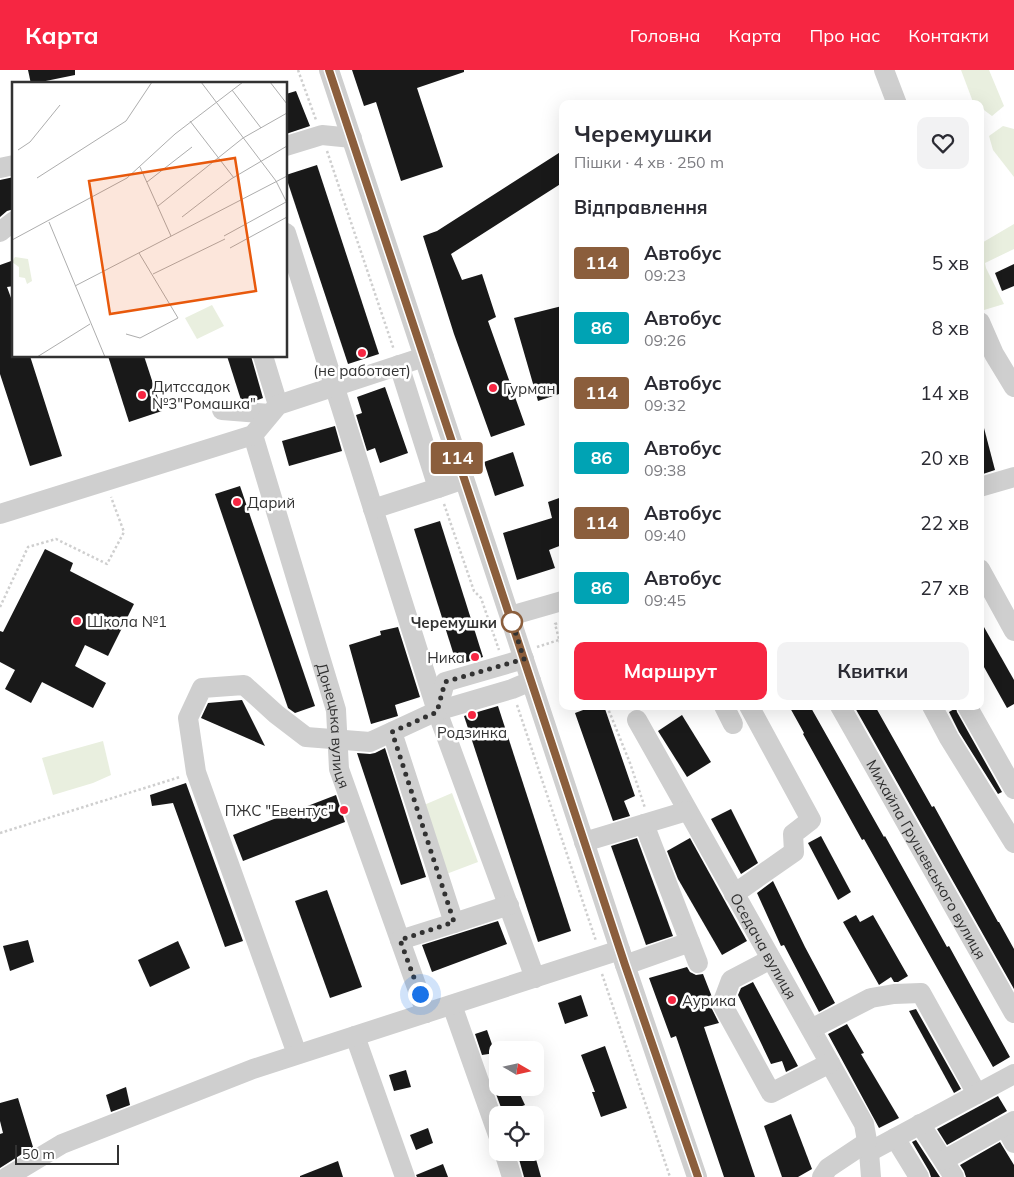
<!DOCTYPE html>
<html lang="uk">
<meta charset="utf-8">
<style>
:root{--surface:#fff;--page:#f2f2f3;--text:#2b2b33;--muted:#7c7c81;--accent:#f62642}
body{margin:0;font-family:Mulish,sans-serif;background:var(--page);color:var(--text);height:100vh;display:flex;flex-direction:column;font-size:19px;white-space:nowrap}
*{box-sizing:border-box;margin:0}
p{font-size:16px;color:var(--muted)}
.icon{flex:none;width:28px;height:28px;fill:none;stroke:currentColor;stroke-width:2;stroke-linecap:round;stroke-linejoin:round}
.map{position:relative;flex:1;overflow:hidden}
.details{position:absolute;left:559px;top:30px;width:425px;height:610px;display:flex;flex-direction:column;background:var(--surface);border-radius:10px;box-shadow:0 5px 20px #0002}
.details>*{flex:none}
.badge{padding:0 10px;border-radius:4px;font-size:18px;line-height:32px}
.needle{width:32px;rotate:99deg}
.controls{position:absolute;left:489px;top:971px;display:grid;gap:10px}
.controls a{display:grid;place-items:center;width:55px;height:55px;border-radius:10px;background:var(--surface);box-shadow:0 5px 20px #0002;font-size:25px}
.scale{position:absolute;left:15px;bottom:12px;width:104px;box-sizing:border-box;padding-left:5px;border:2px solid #323232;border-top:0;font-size:14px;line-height:18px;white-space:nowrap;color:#323232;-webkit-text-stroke:4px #fff;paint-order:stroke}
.you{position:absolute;width:25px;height:25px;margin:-12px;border:4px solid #fff;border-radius:50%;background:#1a73e8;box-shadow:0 0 0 8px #1a73e833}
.map>.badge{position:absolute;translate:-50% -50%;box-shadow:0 0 0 2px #fff}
h2{padding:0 15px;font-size:19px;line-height:45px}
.round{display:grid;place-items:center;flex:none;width:52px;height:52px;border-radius:10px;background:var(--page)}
.summary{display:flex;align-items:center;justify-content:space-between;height:85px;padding:0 15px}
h1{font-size:24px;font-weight:700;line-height:38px}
.button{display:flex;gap:10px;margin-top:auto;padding:10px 15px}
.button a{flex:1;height:58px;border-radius:10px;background:var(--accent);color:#fff;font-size:20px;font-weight:700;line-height:58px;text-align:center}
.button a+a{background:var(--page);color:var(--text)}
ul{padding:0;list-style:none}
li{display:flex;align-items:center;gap:15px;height:65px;padding:0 15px}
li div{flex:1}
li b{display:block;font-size:19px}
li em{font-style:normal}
li .badge{min-width:55px;font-weight:700;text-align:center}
header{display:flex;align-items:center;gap:30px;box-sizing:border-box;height:70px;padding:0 25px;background:var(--accent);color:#fff}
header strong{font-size:24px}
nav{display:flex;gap:28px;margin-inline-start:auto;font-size:18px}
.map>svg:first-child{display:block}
</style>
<header>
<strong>Карта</strong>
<nav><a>Головна</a><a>Карта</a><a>Про нас</a><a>Контакти</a></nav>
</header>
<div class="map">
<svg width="1014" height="1107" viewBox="0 0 1014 1107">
<rect width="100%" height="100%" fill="#fff"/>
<g fill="#e9efdf">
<path d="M961,0H989L1004,36L992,46L980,37V34H975L973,32Z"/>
<path d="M1003,56L1014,59V107L993,80L989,66Z"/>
<path d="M1014,154V179L985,193L986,198L1004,234L984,240L980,230V174Z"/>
<path d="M103,671L111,705L93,713L53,725L42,688Z"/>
<path d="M452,723L478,792L441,806L417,738Z"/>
</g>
<g fill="#191919">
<path d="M28,0H75V5L31,14Z"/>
<path d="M352,0H464V2L417,18L443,97L401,111L376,32L364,36Z"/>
<path d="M296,21L310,56L286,64V24Z"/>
<path d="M562,81V113L451,184L462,210L482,204L496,247L488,251L525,355L491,367L454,264L423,166L437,161Z"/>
<path d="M317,95L379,284L348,294L286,107V105Z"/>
<path d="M14,107V139L7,141L0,147V110Z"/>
<path d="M14,190V216L7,217L14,236V286H30L62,386L30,396L0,304V195Z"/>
<path d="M1014,194V216L1002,221L995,203Z"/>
<path d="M562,236V259H559L562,270V323L538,331L514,248Z"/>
<path d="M108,286H144L162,341L129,352Z"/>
<path d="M227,286H251L263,328L255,331L241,330Z"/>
<path d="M385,317L408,383L380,393L375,378L367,381L356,345L362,343L357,327Z"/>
<path d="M335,356L342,381L289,396L282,371Z"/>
<path d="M980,358H984L995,400L980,405Z"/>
<path d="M513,382L524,416L495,426L484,392Z"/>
<path d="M240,416L315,636L295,643L288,638L215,424Z"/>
<path d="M562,427V475L549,480L555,498L517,510L503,463L552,448L548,432Z"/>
<path d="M440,451L483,587L457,595L414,459Z"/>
<path d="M45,479L73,493L70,501L134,534L108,586L85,575L75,596L106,613L93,638L42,612L31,633L5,619L15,600L0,592V561L3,562Z"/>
<path d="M980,550L1014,610V634L1007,638L980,590Z"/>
<path d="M398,557L420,627L395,635L398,646L371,654L349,575L381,565L380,561Z"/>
<path d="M242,630L265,676L201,648L208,633Z"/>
<path d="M498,636L571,861L538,872L464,646Z"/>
<path d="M594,636H604L635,726L624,731L630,746L613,751L575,643Z"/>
<path d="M789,636H810L884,767L885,766L947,877L949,876L1010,987L993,997L864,769L862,770L803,664L804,663Z"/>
<path d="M854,636H875L932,737L934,736L998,852H999L1014,879V919Z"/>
<path d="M956,638L957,642L1002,722L998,724L959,662L949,642Z"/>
<path d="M682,645L711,692L687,707L658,661Z"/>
<path d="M385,678L426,807L401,815L357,683L370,684L375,683Z"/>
<path d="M186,713L243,871L225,877L173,733L152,736L150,725Z"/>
<path d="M336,725L345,752L243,791L233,765Z"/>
<path d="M731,739L758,793L741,804L711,749Z"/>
<path d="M821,766L851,822L838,830L808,773Z"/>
<path d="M637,768L673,866L646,875L611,776Z"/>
<path d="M690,768L747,871L722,885L678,809L667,781Z"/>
<path d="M773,811L805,877L835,933L819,942L784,875L781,876L757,823Z"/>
<path d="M327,820L362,917L330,928L295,831Z"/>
<path d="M856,845L860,852L873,845L908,906L898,912H894L891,907L879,915L843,852Z"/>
<path d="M498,851L507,874L432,902L422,875Z"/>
<path d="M28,870L34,892L10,901L3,876Z"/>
<path d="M178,871L190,898L150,917L138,890Z"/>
<path d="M687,897L690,902L696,905L703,904L712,927L710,935L719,953L704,957L755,1107H724L676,966L671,968L649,908Z"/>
<path d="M753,912L798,996L786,1002L782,991L771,994L738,925L741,918Z"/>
<path d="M581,925L588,946L565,954L558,933Z"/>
<path d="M916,939L961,1019L954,1023L909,941Z"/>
<path d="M847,954L864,983L861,984L899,1048L879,1058L828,964Z"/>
<path d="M487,960L495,983L482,985L475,964Z"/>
<path d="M605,976L627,1038L601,1047L592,1022H595L581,985Z"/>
<path d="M406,1000L411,1017L394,1021L389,1005Z"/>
<path d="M126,1017L130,1035L111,1042L106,1025Z"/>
<path d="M512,1018H517L525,1035L503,1043L496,1024Z"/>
<path d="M998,1026L1007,1041L947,1075L937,1059Z"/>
<path d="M18,1028L33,1077L0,1098V1064L3,1063L0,1051V1033Z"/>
<path d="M791,1044L812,1099L798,1107H782L764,1056Z"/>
<path d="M428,1058L433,1073L416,1080L410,1065Z"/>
<path d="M916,1070L940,1107H931L929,1101L912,1072Z"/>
<path d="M1000,1072L1014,1095V1107H966L964,1101L960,1095Z"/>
<path d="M517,1082H534L541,1107H524Z"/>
<path d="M338,1091L343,1107H300V1106Z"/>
<path d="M443,1094L448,1107H417L416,1105Z"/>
</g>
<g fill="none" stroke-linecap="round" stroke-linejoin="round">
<g stroke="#cfcfcf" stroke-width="2.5" stroke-dasharray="2.5 2.5" stroke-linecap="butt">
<path d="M298,0L316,50"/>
<path d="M327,81L394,280"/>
<path d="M444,434L474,521L481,528L499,580"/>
<path d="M0,537L28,477L56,469L107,494L124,462L111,427"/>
<path d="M562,552L555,554L562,580"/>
<path d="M537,577L562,569"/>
<path d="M517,635L596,871"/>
<path d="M607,636L630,693L645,738"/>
<path d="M0,763L180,707"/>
<path d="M602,904L670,1107"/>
</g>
<g stroke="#cfcfcf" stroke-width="20">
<path d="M329,0L620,880L697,1107"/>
<path d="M884,0L897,34"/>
<path d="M286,76L322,65L352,68"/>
<path d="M0,98L14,95"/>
<path d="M0,162L14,151"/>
<path d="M286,163L437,641L535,908"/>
<path d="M980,252L994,284L1014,317"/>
<path d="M263,286L278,335"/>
<path d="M399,295L438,418L464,409"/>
<path d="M222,340L270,344"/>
<path id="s1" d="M253,365L336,640L339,699L426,943"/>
<path d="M980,417L1014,407"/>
<path d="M373,439L438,418"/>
<path d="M0,444L253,365L278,335L424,287"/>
<path d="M980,499L1014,561"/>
<path d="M510,546L562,531"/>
<path d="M724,636L733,654"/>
<path id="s2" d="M840,636L1014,943"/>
<path d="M932,636L949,668L1014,773"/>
<path d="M967,636L1014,719"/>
<path d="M437,641L512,619L531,611"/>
<path id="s3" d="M637,650L864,1054L869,1082L871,1107"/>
<path d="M392,662L454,853L509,835"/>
<path d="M644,754L698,893"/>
<path d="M584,772L687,741"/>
<path d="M734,824L794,782L793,764L811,750L749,636"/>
<path d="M400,870L454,853"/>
<path d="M771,889L731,910L722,934L771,1023L830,993"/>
<path d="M625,895L690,872"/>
<path d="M452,935L498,1065"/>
<path d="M811,959L871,928L894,924L921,923L977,1024"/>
<path d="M355,966L405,1107"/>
<path d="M297,984L196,702L188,648L202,618L244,615L276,644L306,667L370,672L437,641L445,612L524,589"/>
<path d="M920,1054L954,1107"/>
<path d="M1005,1056L1014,1073"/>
<path d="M895,1068L919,1107"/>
<path d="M504,1082L512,1107"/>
<path d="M869,1082L1014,1004"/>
<path d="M944,1090L1014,1051"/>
<path d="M7,1107L62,1074L253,999L620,880"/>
<path d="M822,1107L828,1098L867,1072"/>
</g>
</g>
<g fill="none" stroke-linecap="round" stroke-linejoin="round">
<defs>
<path id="line" d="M329,0L625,895L698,1107"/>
</defs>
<use href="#line" stroke="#fff" stroke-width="11"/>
<use href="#line" stroke="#8b5e3c" stroke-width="8"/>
<path stroke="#323232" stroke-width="5" stroke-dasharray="0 9" d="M420,924L400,870L454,852L392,662L437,642L445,612L524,589L512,552"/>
</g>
<g fill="#f62642" stroke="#fff" stroke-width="2">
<circle cx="362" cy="283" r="5"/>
<circle cx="493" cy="318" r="5"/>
<circle cx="142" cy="325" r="5"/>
<circle cx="237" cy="432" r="5"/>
<circle cx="77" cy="551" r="5"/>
<circle cx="475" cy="587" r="5"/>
<circle cx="472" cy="645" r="5"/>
<circle cx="344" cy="740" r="5"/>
<circle cx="672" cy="930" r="5"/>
</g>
<circle fill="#fff" stroke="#8b5e3c" stroke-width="2.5" cx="512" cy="552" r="10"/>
<g text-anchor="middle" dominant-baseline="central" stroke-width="5" stroke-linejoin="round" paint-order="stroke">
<g font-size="15" fill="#323232" stroke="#fff" text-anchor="start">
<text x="362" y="300" text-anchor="middle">(не работает)</text>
<text x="152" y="316">Дитссадок<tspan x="152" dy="17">№3"Ромашка"</tspan></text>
<text x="503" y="318">Гурман</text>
<text x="247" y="432">Дарий</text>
<text x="87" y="551">Школа №1</text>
<text x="465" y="587" text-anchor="end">Ника</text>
<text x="472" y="662" text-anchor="middle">Родзинка</text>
<text x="334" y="740" text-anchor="end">ПЖС "Евентус"</text>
<text x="682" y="930">Аурика</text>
</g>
<g font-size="15" font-weight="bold" fill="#323232" stroke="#fff" text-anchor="end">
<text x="497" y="552">Черемушки</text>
</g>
<g font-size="15" fill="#323232" stroke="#fff">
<text stroke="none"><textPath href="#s1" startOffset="302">Донецька вулиця</textPath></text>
<text stroke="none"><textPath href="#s2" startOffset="176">Михайла Грушевського вулиця</textPath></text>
<text stroke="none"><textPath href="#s3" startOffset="259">Оседача вулиця</textPath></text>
</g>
</g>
<g transform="translate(12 12)">
<rect width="275" height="275" fill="#fff"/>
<path d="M3,175L16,177L20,199L15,202L13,196L7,195V185L0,180ZM200,223L212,244L185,257L173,236Z" fill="#e9efdf"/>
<path fill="none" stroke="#adadad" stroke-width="1" d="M189,0L264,99L275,121M258,0L275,22M220,8L249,46M178,39L222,96M6,68L18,60L48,23M128,85L159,154M25,96L114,39L140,0M135,100L180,65M146,124L231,56L275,31M170,135L219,97L275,64M37,140L93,275M212,154L274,120M0,158L115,96L163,52L231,0M218,166L275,135M141,192L213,157M63,204L275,94M114,252L128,256L166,236L127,171M25,275L78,242"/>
<path fill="#e8590c" fill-opacity="0.15" stroke="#e8590c" stroke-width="2.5" d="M223,76L244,209L98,232L77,99Z"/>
<rect width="275" height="275" fill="none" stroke="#323232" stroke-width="2.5"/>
</g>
</svg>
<div class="controls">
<a><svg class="needle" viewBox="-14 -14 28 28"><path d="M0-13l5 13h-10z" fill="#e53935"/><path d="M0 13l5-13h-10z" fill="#7c7c81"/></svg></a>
<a><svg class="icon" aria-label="locate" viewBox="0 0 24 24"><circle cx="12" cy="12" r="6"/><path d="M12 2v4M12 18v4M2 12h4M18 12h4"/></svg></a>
</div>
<div class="scale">50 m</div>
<div class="you" style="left:420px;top:924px"></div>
<b class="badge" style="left:457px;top:388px;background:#8b5e3c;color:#fff">114</b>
<section class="details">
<div class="summary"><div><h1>Черемушки</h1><p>Пішки · 4 хв · 250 m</p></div><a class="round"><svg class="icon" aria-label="heart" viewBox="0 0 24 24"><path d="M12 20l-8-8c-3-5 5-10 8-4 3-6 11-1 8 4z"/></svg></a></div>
<h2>Відправлення</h2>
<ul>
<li><span class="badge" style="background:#8b5e3c;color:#fff">114</span><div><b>Автобус</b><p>09:23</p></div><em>5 хв</em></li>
<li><span class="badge" style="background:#00a3b4;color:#fff">86</span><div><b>Автобус</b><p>09:26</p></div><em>8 хв</em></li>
<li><span class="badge" style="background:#8b5e3c;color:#fff">114</span><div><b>Автобус</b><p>09:32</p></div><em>14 хв</em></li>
<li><span class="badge" style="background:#00a3b4;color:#fff">86</span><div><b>Автобус</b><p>09:38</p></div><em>20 хв</em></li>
<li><span class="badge" style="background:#8b5e3c;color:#fff">114</span><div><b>Автобус</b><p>09:40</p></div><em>22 хв</em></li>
<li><span class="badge" style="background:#00a3b4;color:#fff">86</span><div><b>Автобус</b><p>09:45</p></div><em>27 хв</em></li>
</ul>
<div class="button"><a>Маршрут</a><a>Квитки</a></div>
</section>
</div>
